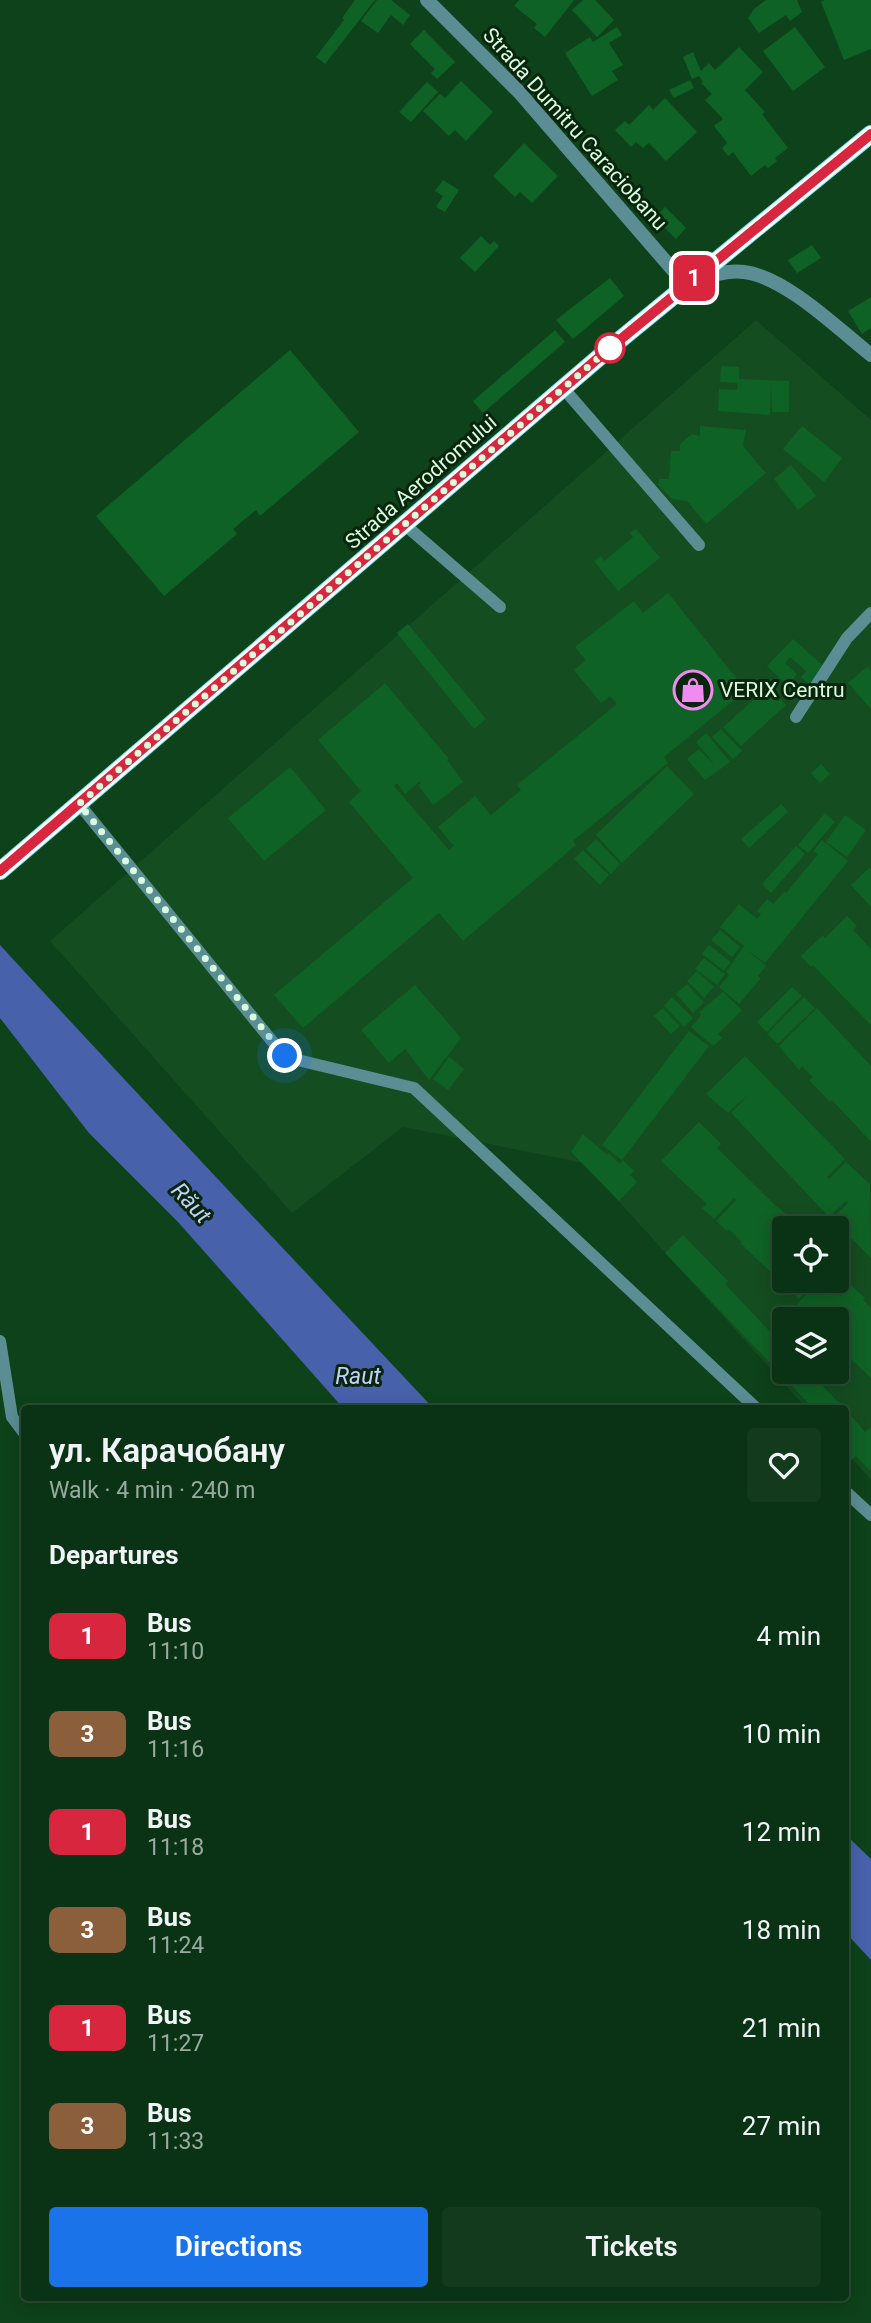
<!DOCTYPE html>
<meta charset="utf-8">
<style>
:root{--surface:#0a3214;--page:#133a1d;--text:#f1f3f6;--muted:#99aaa0;--line:#2a4d34;--accent:#1a73e8}
body{margin:0;font-family:Roboto,sans-serif;background:var(--page);color:var(--text);height:100vh;display:flex;flex-direction:column;font-size:26px;white-space:nowrap}
*{box-sizing:border-box;margin:0}
p{font-size:23px;color:var(--muted)}
.icon{flex:none;width:38px;height:38px;fill:none;stroke:currentColor;stroke-width:2;stroke-linecap:round;stroke-linejoin:round}
.map{position:relative;flex:1;overflow:hidden}
.details{position:absolute;left:21px;top:1405px;width:828px;height:896px;display:flex;flex-direction:column;background:var(--surface);border-radius:7px;box-shadow:0 4px 18px #0003,0 0 0 2px var(--line)}
.details>*{flex:none}
.badge{padding:0 14px;border-radius:10px;font-size:24px;line-height:46px}
.buttons{position:absolute;left:772px;top:1216px;display:grid;gap:14px}
.buttons a{display:grid;place-items:center;width:77px;height:77px;border-radius:7px;background:var(--surface);box-shadow:0 4px 18px #0003,0 0 0 2px var(--line);font-size:35px}
.you{position:absolute;width:35px;height:35px;margin:-18px;border:5px solid #fff;border-radius:50%;background:#1a73e8;box-shadow:0 0 0 10px #1a73e833}
.map>.badge{position:absolute;translate:-50% -50%;box-shadow:0 0 0 4px #fff}
h2{padding:0 28px;font-size:26px;line-height:63px}
.round{display:grid;place-items:center;flex:none;width:74px;height:74px;border-radius:7px;background:var(--page)}
.overview{display:flex;align-items:center;justify-content:space-between;height:119px;padding:0 28px}
h1{font-size:33px;font-weight:600;line-height:52px}
.cta{display:flex;gap:14px;margin-top:auto;padding:14px 28px}
.cta a{flex:1;height:80px;border-radius:7px;background:var(--accent);color:#fff;font-size:28px;font-weight:600;line-height:80px;text-align:center}
.cta a+a{background:var(--page);color:var(--text)}
ul{padding:0;list-style:none}
li{display:flex;align-items:center;gap:21px;height:98px;padding:0 28px}
li div{flex:1}
li b{display:block;font-size:26px}
li em{font-style:normal}
li .badge{min-width:77px;font-weight:700;text-align:center}
.map>svg:first-child{display:block}
</style>
<div class="map">
<svg width="871" height="2323" viewBox="0 0 871 2323">
<rect width="100%" height="100%" fill="#0e421a"/>
<path fill="#144d20" fill-rule="evenodd" d="M756,320L871,420V1480L845,1451V1409H807L584,1163L403,1127L292,1213L50,941ZM784,1228H836V1281H784ZM784,1320H836V1372H784Z"/>
<g fill="#4761ab">
<path d="M0,945C143,1101 289,1254 434,1409H344L178,1222L89,1133L0,1018Z"/>
<path d="M845,1834L871,1859V1960L845,1932Z"/>
</g>
<g fill="#0f6225">
<path d="M355,0H375L325,64L316,57L344,20L342,18Z"/>
<path d="M377,0H391L410,15L403,25L391,15L378,33L361,21Z"/>
<path d="M519,0H574L545,37L534,28L537,24L514,6Z"/>
<path d="M583,0H595L614,20L597,37L572,10Z"/>
<path d="M766,0H797L802,12L790,21L786,15L759,33L748,18L754,9Z"/>
<path d="M825,0H871V49L844,60L821,2Z"/>
<path d="M617,27L622,35L609,43L623,65L612,71L618,80L592,96L565,53L590,37L593,42Z"/>
<path d="M795,27L825,67L793,91L763,51Z"/>
<path d="M424,30L455,62L437,79L431,73L435,69L410,44Z"/>
<path d="M739,47L763,72L745,90L765,112L762,114L788,148L775,158L777,161L768,168L765,165L751,176L733,152L728,156L722,148L727,143L714,126L723,119L705,100L712,94L701,83L703,82L699,76L692,79L683,57L693,52L701,71L709,63L715,70Z"/>
<path d="M690,80L694,88L674,98L669,90Z"/>
<path d="M461,81L493,112L466,141L455,130L449,136L423,111L440,94L445,98Z"/>
<path d="M427,82L438,92L411,122L399,112Z"/>
<path d="M665,98L697,132L666,161L649,143L643,148L636,142L631,147L615,130L625,121L629,125L649,105L653,110Z"/>
<path d="M524,143L558,176L532,203L520,192L515,197L493,176Z"/>
<path d="M443,180L459,190L445,212L436,207L443,196L435,191Z"/>
<path d="M665,207L686,228L676,239L655,218Z"/>
<path d="M481,236L490,245L494,241L499,246L475,272L460,258Z"/>
<path d="M812,245L821,258L797,273L788,260Z"/>
<path d="M610,278L624,296L573,339L556,320Z"/>
<path d="M871,297V328L862,334L848,311Z"/>
<path d="M555,330L565,342L483,413L473,401Z"/>
<path d="M290,350L359,432L260,516L256,510L233,529L237,534L164,596L96,516Z"/>
<path d="M721,366L739,367V379L789,381V412H772L771,386L770,415L718,411L719,389L737,390L738,383L720,382Z"/>
<path d="M700,426L746,430L743,446L766,473L706,524L687,501L672,499L658,485L659,479H669L671,451H680V444L692,434L700,436Z"/>
<path d="M802,426L842,458L824,482L783,449Z"/>
<path d="M791,465L816,496L798,510L774,479Z"/>
<path d="M636,529L660,558L618,591L594,561L601,556L604,561L633,537L630,533Z"/>
<path d="M668,593L746,690L664,757L668,763L573,841L576,845L463,941L439,913L303,1028L274,995L413,878L349,802L361,791L318,740L385,683L449,759L447,760L463,782L433,805L418,785L421,783L420,781L405,794L397,783L394,786L449,850L454,846L438,827L475,796L491,815L521,790L517,785L617,704L610,696L601,703L574,670L586,660L575,647L634,601L643,613Z"/>
<path d="M408,624L486,719L474,729L397,633Z"/>
<path d="M793,639L827,669L812,687L801,677L806,671L790,657L785,663L797,674L788,686L767,666Z"/>
<path d="M868,666L871,671V709L848,683Z"/>
<path d="M769,686L786,705L741,746L723,727Z"/>
<path d="M721,729L742,751L733,759L712,737Z"/>
<path d="M706,733L730,762L705,780L687,759L699,749L716,766L696,742Z"/>
<path d="M821,764L830,774L820,783L811,773Z"/>
<path d="M667,766L694,794L622,863L596,835Z"/>
<path d="M290,767L326,810L264,861L228,818Z"/>
<path d="M781,804L788,812L749,848L741,839Z"/>
<path d="M825,813L835,822L808,853L798,845Z"/>
<path d="M845,815L866,830L847,857L826,842Z"/>
<path d="M596,839L620,864L611,874L586,849Z"/>
<path d="M822,840L848,861L765,963L747,950L766,966L758,976L761,978L739,1004L719,987L729,975L726,972L744,946L720,927L739,904L757,919L761,914L757,911L767,899L773,904L784,892L786,893L818,854L813,851Z"/>
<path d="M796,846L805,854L771,893L762,884Z"/>
<path d="M583,850L609,875L600,885L574,859Z"/>
<path d="M869,868L871,870V907L851,885Z"/>
<path d="M847,916L857,926L853,930L871,949V1025L813,965L811,967L801,956L823,935L825,938Z"/>
<path d="M720,930L740,947L732,957L711,940Z"/>
<path d="M709,945L731,962L724,971L702,954Z"/>
<path d="M704,958L725,974L717,985L695,969Z"/>
<path d="M697,971L714,987L704,998L687,981Z"/>
<path d="M687,984L704,1002L693,1013L676,994Z"/>
<path d="M415,985L461,1038L429,1080L405,1049L389,1063L361,1030Z"/>
<path d="M792,987L802,996L767,1032L757,1022Z"/>
<path d="M723,992L742,1010L718,1034L722,1038L713,1046L691,1027L699,1018L701,1014L699,1012Z"/>
<path d="M672,997L693,1018L684,1027L664,1006Z"/>
<path d="M804,997L815,1008L778,1044L767,1034Z"/>
<path d="M663,1008L680,1026L671,1034L654,1016Z"/>
<path d="M817,1008L871,1066V1142L832,1100L830,1102L809,1080L813,1077L802,1066L799,1070L779,1046Z"/>
<path d="M689,1031L709,1046L622,1160L602,1145Z"/>
<path d="M745,1056L845,1159L827,1177L829,1179L846,1162L870,1184L871,1258L832,1219L848,1203L846,1201L829,1217L731,1113L748,1095L728,1113L706,1094Z"/>
<path d="M449,1057L464,1069L448,1090L433,1079Z"/>
<path d="M699,1122L721,1144L717,1148L774,1204L800,1226L797,1228H784V1281H836V1271L865,1298L863,1300L871,1308V1378L836,1345V1320H816L797,1304L815,1286L813,1284L799,1299L740,1243L742,1242L729,1229L727,1231L716,1221L736,1200L734,1198L714,1219L702,1208L707,1204L661,1161Z"/>
<path d="M583,1134L607,1155L609,1153L620,1164L619,1165L623,1160L634,1171L630,1175L637,1182L619,1201L571,1152Z"/>
<path d="M683,1235L728,1281L725,1284L784,1346V1372H809L845,1409H814L665,1253Z"/>
<path d="M845,1409L865,1432L871,1427V1467L869,1470L856,1456L851,1460L845,1454Z"/>
</g>
<g fill="none" stroke-linecap="round" stroke-linejoin="round">
<g stroke="#5b8d94" stroke-width="12">
<path d="M564,389L699,545"/>
<path d="M405,525L500,607"/>
<path d="M796,717L847,638L871,613"/>
<path d="M79,804L285,1057L414,1088L757,1409"/>
<path d="M0,1341L12,1417L24,1433"/>
<path d="M845,1491L871,1515"/>
</g>
<path stroke="#5b8d94" stroke-width="14" d="M427,0L519,92L686,285C704,278 725,269 744,272C786,277 838,329 871,355"/>
<path stroke="#75e3f2" stroke-width="18" d="M0,871L610,348L871,134"/>
</g>
<g fill="none" stroke-linecap="round" stroke-linejoin="round">
<defs>
<path id="line" d="M0,871L610,348L871,134"/>
</defs>
<use href="#line" stroke="#fff" stroke-width="16"/>
<use href="#line" stroke="#d7263d" stroke-width="10"/>
<path stroke="#dafcdd" stroke-width="7" stroke-dasharray="0 12.6" d="M285,1056L79,804L610,348"/>
</g>
<defs>
<symbol id="shop-ring" viewBox="-11 -11 22 22"><circle r="9.5" fill="#09250e" stroke="#f38af2" stroke-width="1.5"/><path d="M-5-2.5h2.3a2.7 3.5 0 0 1 5.4 0H5L5.5 6h-11ZM-1.5-2.5h3a1.5 2.3 0 0 0-3 0Z" fill="#f38af2"/></symbol>
</defs>
<g fill-rule="evenodd">
<use href="#shop-ring" x="671" y="668" width="44" height="44"/>
</g>
<circle fill="#fff" stroke="#d7263d" stroke-width="3.5" cx="610" cy="348" r="14"/>
<g text-anchor="middle" dominant-baseline="central" stroke-width="6" stroke-linejoin="round" paint-order="stroke">
<g font-size="21" fill="#dafcdd" stroke="#09250e">
<text transform="translate(575 129) rotate(48)">Strada Dumitru Caraciobanu</text>
<text transform="translate(421 482) rotate(-41)">Strada Aerodromului</text>
</g>
<g font-size="21" fill="#dafcdd" stroke="#09250e" text-anchor="start">
<text x="720" y="690">VERIX Centru</text>
</g>
<g font-size="23" font-style="italic" fill="#c1d2fb" stroke="#09250e">
<text transform="translate(191 1203) rotate(47)">Răut</text>
<text x="358" y="1376">Raut</text>
</g>
</g>
</svg>
<div class="buttons">
<a><svg class="icon" aria-label="locate" viewBox="0 0 24 24"><circle cx="12" cy="12" r="6"/><path d="M12 2v4M12 18v4M2 12h4M18 12h4"/></svg></a>
<a><svg class="icon" aria-label="layers" viewBox="0 0 24 24"><path d="M12 4l9 5-9 5-9-5zM3 14l9 5 9-5"/></svg></a>
</div>
<div class="you" style="left:285px;top:1056px"></div>
<b class="badge" style="left:694px;top:278px;background:#d7263d;color:#fff">1</b>
<section class="details">
<div class="overview"><div><h1>ул. Карачобану</h1><p>Walk · 4 min · 240 m</p></div><a class="round"><svg class="icon" aria-label="heart" viewBox="0 0 24 24"><path d="M12 20l-8-8c-3-5 5-10 8-4 3-6 11-1 8 4z"/></svg></a></div>
<h2>Departures</h2>
<ul>
<li><span class="badge" style="background:#d7263d;color:#fff">1</span><div><b>Bus</b><p>11:10</p></div><em>4 min</em></li>
<li><span class="badge" style="background:#8b5e3c;color:#fff">3</span><div><b>Bus</b><p>11:16</p></div><em>10 min</em></li>
<li><span class="badge" style="background:#d7263d;color:#fff">1</span><div><b>Bus</b><p>11:18</p></div><em>12 min</em></li>
<li><span class="badge" style="background:#8b5e3c;color:#fff">3</span><div><b>Bus</b><p>11:24</p></div><em>18 min</em></li>
<li><span class="badge" style="background:#d7263d;color:#fff">1</span><div><b>Bus</b><p>11:27</p></div><em>21 min</em></li>
<li><span class="badge" style="background:#8b5e3c;color:#fff">3</span><div><b>Bus</b><p>11:33</p></div><em>27 min</em></li>
</ul>
<div class="cta"><a>Directions</a><a>Tickets</a></div>
</section>
</div>
